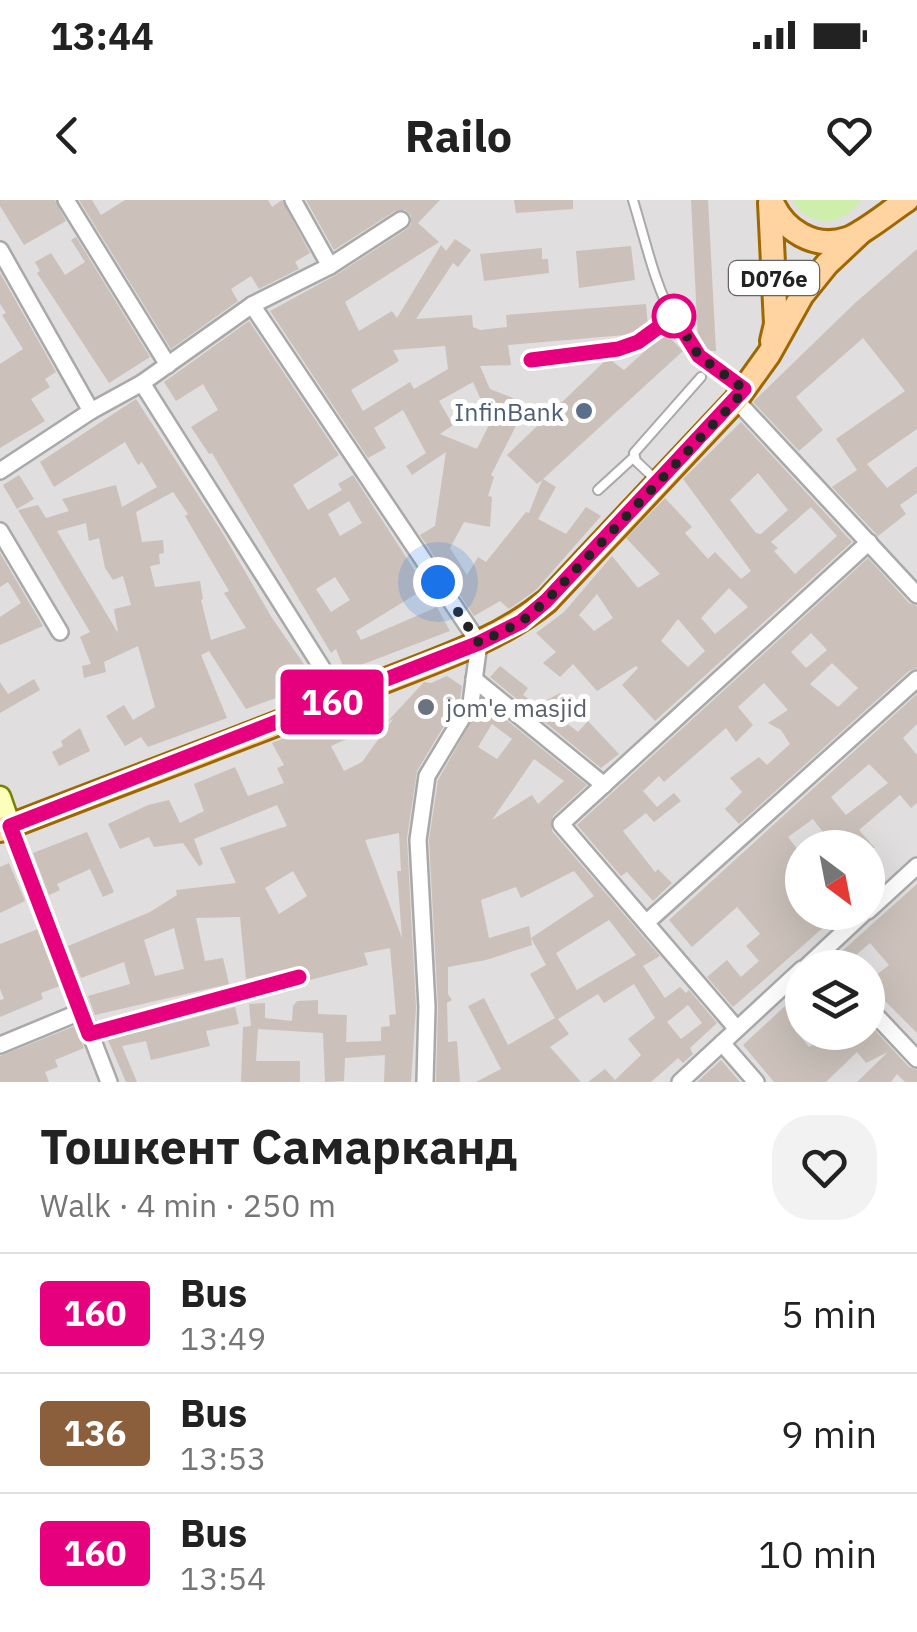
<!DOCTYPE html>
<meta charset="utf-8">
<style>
:root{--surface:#fff;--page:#f2f2f2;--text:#222;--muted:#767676;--line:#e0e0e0}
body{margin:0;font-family:"IBM Plex Sans",sans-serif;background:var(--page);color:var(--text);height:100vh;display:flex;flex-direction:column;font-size:38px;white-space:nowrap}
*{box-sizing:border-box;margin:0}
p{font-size:32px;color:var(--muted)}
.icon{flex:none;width:55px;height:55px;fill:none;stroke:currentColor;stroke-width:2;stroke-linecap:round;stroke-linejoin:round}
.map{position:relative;height:882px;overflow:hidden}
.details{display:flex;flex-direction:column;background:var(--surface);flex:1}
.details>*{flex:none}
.badge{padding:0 20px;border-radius:8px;font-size:35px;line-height:65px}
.needle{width:65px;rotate:148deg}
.tools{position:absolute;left:785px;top:630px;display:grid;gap:20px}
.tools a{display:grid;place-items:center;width:100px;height:100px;border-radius:50%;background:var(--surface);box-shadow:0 10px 40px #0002;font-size:50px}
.you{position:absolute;width:50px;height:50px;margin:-25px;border:8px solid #fff;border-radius:50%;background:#1a73e8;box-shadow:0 0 0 15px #1a73e833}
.map>.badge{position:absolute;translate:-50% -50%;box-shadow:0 0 0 5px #fff}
.round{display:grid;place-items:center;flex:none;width:105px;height:105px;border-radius:40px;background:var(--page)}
.head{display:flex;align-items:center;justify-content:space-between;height:170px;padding:0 40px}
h1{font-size:48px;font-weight:700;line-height:75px}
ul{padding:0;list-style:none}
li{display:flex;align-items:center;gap:30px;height:120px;padding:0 40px;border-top:2px solid var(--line)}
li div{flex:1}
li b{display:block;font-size:38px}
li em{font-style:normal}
li .badge{min-width:110px;font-weight:700;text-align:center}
.status{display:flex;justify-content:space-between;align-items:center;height:70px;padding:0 50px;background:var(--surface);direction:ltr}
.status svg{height:28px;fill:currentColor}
header{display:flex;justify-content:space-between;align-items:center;height:130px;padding:0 40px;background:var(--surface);font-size:45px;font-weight:700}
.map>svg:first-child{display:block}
</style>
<div class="status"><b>13:44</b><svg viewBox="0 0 49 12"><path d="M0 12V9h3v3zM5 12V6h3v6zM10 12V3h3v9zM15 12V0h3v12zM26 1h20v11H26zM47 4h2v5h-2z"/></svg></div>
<header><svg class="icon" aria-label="back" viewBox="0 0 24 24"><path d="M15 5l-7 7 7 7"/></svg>Railo<svg class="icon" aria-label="heart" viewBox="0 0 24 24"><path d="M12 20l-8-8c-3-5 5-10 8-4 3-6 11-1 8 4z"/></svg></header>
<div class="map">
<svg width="917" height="882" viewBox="0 0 917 882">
<rect width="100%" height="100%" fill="#f2efe8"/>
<path fill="#e0dede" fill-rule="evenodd" d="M0,0H917V882H0ZM802,648H868V712H802ZM802,768H868V832H802Z"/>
<path fill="#ceefab" d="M792,0H861C843,27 809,29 792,0Z"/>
<g fill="#cbc1ba" fill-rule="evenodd">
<path d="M0,0H55L66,21L24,45L0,6Z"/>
<path d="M79,0H92L101,15L125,0H268L272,7L282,0L310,53L295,62L299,69L259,89L251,76L231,89L238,101L171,149Z"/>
<path d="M306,0H440L418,23L439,42L345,102L359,131L392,111L397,118L441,45L446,51L455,39L471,50L458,67L453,63L416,119L472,115L473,127L480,130L507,127L506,115L646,104L648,126L637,134L508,145L511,165L480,166L490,189L513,198L512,202L525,208L491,275L494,277L488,296L492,297L490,327L464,322L450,348L467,375L478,357L486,362L526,312L529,313L542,280L537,284L507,255L608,158L624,170L665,133L683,151L543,279L556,287L538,319L566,334L586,307L601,316L536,390L509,409L500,401L474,416L420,335L435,326L446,252L412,275L406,266L426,253L403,210L374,228L386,248L368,258L270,111L336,75L407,29L411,24V15L405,10L395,11L334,50ZM445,146L448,169L414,189L410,182L363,211L351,190L399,161L393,150ZM473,182L481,200L475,209L492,219L477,249L440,234L453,225L439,201Z"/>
<path d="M514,0H573V9L516,13Z"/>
<path d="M691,0H708L716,151H709L698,140Z"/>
<path d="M76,37L150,157L109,183L37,73L40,71L35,62L51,53L65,75L85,62L71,40Z"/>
<path d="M631,46L635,80L579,88L576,51Z"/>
<path d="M542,48V59H548L549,73L484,81L480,54Z"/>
<path d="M917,49V229L867,264L887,288L917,266V293L900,305L906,314L878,336L832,287L857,270L836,239L905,191L863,138L796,197L823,230L799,251L753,202L854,104Z"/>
<path d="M0,73L56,172L45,179L50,187L31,199L45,221L0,248V164L23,149L2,115L6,113L0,104Z"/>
<path d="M249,121L339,255L293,285L308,310L342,290L338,284L353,275L426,388L356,431L361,440L437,407L450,431L345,471L336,449L331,453L212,253L209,254L191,227L218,210L203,184L176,201L164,182ZM349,301L362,323L340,336L328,314ZM335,377L350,400L331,412L316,389Z"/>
<path d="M136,199L222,332L272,418L317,483L246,509L209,451L201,455L227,518L148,547L141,537L125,546L106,516L124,505L133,520L155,507L138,446L104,462L106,472L84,478L82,466L91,464L80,437L90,432L18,310L38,305L46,318L69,311L62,299L116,285L122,307L157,287L142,262L138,265L125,242L54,287L40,262ZM173,292L188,314L185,316L229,391L224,393L246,428L211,440L201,400L203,399L200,381L155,387L150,366L160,364L159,354L164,353L163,340L142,342L136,312ZM86,323L89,341L99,338L105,368L113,380L123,376L131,405L114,409L118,433L57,331Z"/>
<path d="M741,222L852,342L655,521L622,485L638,468L636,466L597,491L573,464L560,477L543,463L556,452L536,433L564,412L612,356L638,388L660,374L626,338L665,298L692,327L685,333L708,359L715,352L741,379L751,371L683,279ZM758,273L788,310L761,334L756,333L730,300ZM811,307L837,336L795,374L774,351L778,348L771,342ZM729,388L748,407L715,434L701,418ZM597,394L613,418L594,431L579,415ZM678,419L705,451L688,467L661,441Z"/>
<path d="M19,275L34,299L17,309L3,285Z"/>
<path d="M0,353L43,426L0,445V417L21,403L8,382L0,387Z"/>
<path d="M868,358L909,403L917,406V468L909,471L739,624L725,609L742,592L730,578L759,557L767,565L790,544L781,530L768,523L788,510L764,483L738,507L753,525L736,542L726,528L664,582L659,576L643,591L657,607L674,593L681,601L654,622L646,613L623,631L655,672L658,669L672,683L653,701L627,672L621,676L577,625ZM811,433L827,450L806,468L791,452ZM832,463L858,488L838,507L810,484Z"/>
<path d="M500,466L528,488L523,495L542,508L547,500L560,493L571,508L558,516L578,532L588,521L619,554L601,568L490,477Z"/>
<path d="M447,476L462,486L460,499L417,571L407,638L416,807L411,882H384L385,855L345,858L344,881L325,882L323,833L258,829L256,861H300V882H241L243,827L251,826L249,804L265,803V818L292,821L293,806L297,801L318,800V814L347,815L346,842L381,841V827L390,826L389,815L396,814L390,748L364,753L368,765L310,780L308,770L301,766L246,779L240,717L196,718L205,761L223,758L229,784L95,815L88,796L130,784L124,762L81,778L68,746L150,712L177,695L176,690L236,683L220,648L287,626L277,605L194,639L203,664L199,666L183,643L154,647L149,637L120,649L108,624L148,605L169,600L180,623L204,611L194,584L235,567L248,596L284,583L277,568L284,565L272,543L347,514L356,535L331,546L344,571L362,562L393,519L387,522L424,482L431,483ZM399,633L401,671H397L402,738L365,640ZM293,671L307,696L279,714L265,688ZM174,728L184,769L155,776L144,740Z"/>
<path d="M34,479L40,490L0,513V482L8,494Z"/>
<path d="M917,494V524L903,538L917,555V603L911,608L900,595L859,630L875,648H835L813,619L788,637L802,655V712H841L733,807L707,777L727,760L741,777L759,761L746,746L760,734L737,707L692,747L669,720ZM869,564L888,583L846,615L831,597Z"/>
<path d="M483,501L587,585L553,616L552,631L660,756L643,766L665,798L680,787L686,793L689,790L717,823L690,848L693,854L683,863L678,858L651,882H588L605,869L615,880L641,855L628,839L655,818L634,784L604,803L598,794L558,819L569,834L550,847L581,882H476L501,869L468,806L484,798L508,845L555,818L530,774L546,765L531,738L594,696L574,671L521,698L516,687L481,700L489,738L529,726L532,745L486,760L448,767V794L452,800L447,803L448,842L457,841L460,882H436L438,807L429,640L438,580ZM492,524L512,539L497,559L478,547ZM534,559L564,581L538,604L532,595L492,620ZM609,720L636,755L577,790L556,753ZM688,805L702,823L681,839L667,822Z"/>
<path d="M80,528L90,551L59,566L52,552L63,546L61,541Z"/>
<path d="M87,632L114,692L103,697L90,669L57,684L60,690L49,695L33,653Z"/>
<path d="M9,663L25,701L0,713V667Z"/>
<path d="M917,684V833L879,795L881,793L870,780L889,765L870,743L848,762L840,753Z"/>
<path d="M38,729L60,786L41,793L43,799L0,817V800L4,799L0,789V744Z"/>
<path d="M797,795L802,800V815L791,825L809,847L832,832H868V823L909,867L917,870V882H905L897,874L891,882H857L888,852L866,863L857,852L826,882H774L743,845Z"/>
<path d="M235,807L239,824L206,831L210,846L151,860L146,841L122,846L137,882H126L108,840Z"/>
<path d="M75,826L84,848L55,860L58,867L45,872L49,882H0V856Z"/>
<path d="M721,860L740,882H697Z"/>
</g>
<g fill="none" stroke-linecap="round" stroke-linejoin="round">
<defs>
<g id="service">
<path d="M633,0C658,83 663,136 740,186"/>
<path d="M531,159L618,149L638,142L674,117"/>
<path d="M655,279L636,261L634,253L701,177"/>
<path d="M598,290L634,257"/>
</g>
<g id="minor">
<path d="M66,0L168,165"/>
<path d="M293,0L330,66"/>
<path d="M0,50L91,211"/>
<path d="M252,105L479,443L471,503L427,576L418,640L427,807L425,882"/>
<path d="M142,183L341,498"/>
<path d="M736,200L917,395"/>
<path d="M0,271L91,211L142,183L252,105L330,66L401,20"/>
<path d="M0,331L60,432"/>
<path d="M474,479L604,585"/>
<path d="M10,626L109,882"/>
<path d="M868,711L917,666"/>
<path d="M647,722L917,479"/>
<path d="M805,768L865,712"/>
<path d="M868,807L917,859"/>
<path d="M737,829L561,624L869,342"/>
<path d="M89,833L299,777"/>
<path d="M722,843L756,882"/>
<path d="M0,845L80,812"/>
<path d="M680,882L802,769"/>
</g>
<path id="secondary" d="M0,597L10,626"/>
<g id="primary">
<path d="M771,0C783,30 814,50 847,39C864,33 890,11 907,0"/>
<path d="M770,3L776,124L772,141"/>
<path d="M0,630C123,582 247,537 369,487C430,462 495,443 547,401L736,200L769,154L802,95L827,64L861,32"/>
</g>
</defs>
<use href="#service" stroke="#a9a9a9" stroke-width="12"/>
<use href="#minor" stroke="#a9a9a9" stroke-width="20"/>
<use href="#secondary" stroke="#768100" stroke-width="25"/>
<use href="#primary" stroke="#9f6700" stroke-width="28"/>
<use href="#service" stroke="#fff" stroke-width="8"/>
<use href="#minor" stroke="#fff" stroke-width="15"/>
<use href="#secondary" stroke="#fcfeba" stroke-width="20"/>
<use href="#primary" stroke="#ffd4a0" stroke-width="22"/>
</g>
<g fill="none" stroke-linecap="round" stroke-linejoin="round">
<defs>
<path id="line" d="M299,777L89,834L10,626L479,443L521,422L546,401L744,189L699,156L674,116L638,142L618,149L531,160"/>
</defs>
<use href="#line" stroke="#fff" stroke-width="22"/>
<use href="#line" stroke="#e6007e" stroke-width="15"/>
<path stroke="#222" stroke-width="10" stroke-dasharray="0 18" d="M438,382L479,443L521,422L546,401L736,200L744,189L699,156L674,116"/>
</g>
<circle fill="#fff" stroke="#e6007e" stroke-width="5" cx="674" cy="116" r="20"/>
<circle fill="#5c6f8a" stroke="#fff" stroke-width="4" cx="584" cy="211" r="10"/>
<circle fill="#6b7280" stroke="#fff" stroke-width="4" cx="426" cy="507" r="10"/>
<g text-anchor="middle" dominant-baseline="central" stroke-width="10" stroke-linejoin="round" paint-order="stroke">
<rect fill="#fff" stroke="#646464" stroke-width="2.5" x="729" y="61" width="90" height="34" rx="8"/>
<g font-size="22" font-weight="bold" fill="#222">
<text x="774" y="78">D076e</text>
</g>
<g font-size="25" fill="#4e5e75" stroke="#fff" text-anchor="end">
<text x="564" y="211">InfinBank</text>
</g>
<g font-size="25" fill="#5b616d" stroke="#fff" text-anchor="start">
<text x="446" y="507">jom'e masjid</text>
</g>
</g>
</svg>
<div class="tools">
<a><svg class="needle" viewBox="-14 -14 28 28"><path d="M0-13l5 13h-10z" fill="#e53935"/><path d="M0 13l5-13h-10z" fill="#767676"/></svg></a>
<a><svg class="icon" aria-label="layers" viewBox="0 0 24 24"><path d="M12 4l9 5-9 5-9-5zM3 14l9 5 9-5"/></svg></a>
</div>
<div class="you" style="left:438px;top:382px"></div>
<b class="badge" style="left:332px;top:502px;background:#e6007e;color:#fff">160</b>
</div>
<section class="details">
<div class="head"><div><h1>Тошкент Самарканд</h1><p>Walk · 4 min · 250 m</p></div><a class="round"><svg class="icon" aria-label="heart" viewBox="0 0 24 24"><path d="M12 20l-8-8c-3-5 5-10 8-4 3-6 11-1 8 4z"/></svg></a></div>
<ul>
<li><span class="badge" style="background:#e6007e;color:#fff">160</span><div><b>Bus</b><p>13:49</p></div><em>5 min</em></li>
<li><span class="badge" style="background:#8b5e3c;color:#fff">136</span><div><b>Bus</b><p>13:53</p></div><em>9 min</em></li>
<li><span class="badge" style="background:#e6007e;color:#fff">160</span><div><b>Bus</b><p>13:54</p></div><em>10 min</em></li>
</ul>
</section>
